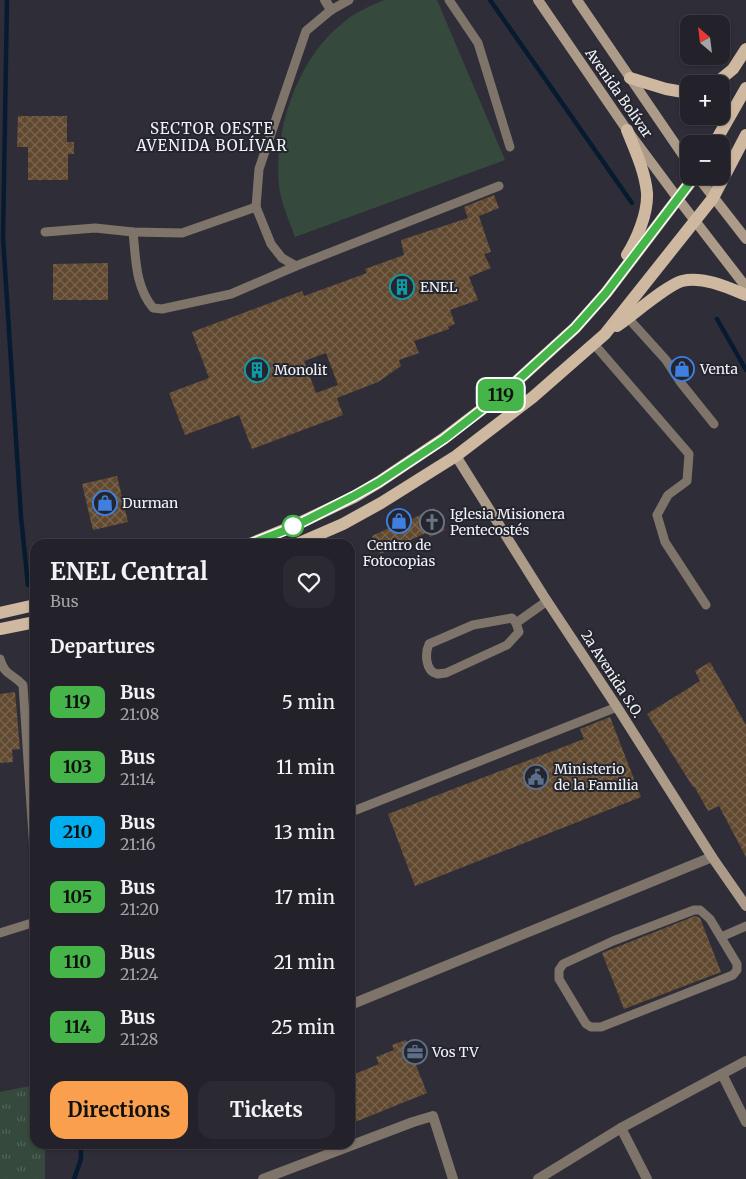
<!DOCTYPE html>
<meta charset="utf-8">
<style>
:root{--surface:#23222a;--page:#2b2a32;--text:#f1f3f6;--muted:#a3a4a8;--line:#403f47;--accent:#f99f4d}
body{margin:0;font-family:Merriweather,serif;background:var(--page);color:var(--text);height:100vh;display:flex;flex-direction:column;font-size:19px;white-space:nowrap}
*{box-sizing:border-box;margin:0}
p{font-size:16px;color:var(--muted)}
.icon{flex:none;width:28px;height:28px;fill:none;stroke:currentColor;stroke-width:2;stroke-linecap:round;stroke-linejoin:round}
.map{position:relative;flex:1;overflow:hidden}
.details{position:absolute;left:30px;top:539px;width:325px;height:610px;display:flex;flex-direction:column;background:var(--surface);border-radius:15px;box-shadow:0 1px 4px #0004,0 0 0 1px var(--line)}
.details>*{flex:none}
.badge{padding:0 10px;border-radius:8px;font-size:18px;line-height:32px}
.needle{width:32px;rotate:332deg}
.fabs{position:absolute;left:680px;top:15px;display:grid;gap:10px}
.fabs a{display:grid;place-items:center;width:50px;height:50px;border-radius:10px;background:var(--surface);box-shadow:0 1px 4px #0004,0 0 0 1px var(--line);font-size:25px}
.map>.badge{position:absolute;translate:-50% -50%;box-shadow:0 0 0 2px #fff}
h2{padding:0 20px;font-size:19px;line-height:45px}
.round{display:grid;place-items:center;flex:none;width:52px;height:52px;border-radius:15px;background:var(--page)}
.overview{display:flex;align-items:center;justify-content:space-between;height:85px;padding:0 20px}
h1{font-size:24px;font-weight:700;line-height:38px}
.button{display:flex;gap:10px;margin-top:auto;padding:10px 20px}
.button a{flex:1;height:58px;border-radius:15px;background:var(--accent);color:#111;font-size:20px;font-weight:700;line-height:58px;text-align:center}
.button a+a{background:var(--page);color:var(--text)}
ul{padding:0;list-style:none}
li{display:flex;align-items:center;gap:15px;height:65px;padding:0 20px}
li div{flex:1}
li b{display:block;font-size:19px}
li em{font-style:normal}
li .badge{min-width:55px;font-weight:700;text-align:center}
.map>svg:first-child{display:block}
</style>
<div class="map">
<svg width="746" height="1179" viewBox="0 0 746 1179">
<defs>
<pattern id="grass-tufts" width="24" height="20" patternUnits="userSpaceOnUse" patternTransform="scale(1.25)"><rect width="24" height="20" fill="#35493d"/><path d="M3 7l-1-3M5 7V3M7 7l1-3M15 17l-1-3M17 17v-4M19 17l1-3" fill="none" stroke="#53645a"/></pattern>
<pattern id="building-cross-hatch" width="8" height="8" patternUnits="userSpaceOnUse" patternTransform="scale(1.25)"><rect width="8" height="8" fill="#614930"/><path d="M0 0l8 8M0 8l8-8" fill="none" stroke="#78644f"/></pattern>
</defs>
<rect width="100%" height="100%" fill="#2f2e38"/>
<path fill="url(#grass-tufts)" d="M35,1085V1144H45V1179H0V1092Z"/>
<path fill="#35493d" d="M384,0H437L505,160L295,237C289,220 281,203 279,186C274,131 296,63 338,27C352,14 367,7 384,0Z"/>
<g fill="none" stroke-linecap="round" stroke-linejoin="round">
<g stroke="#071b30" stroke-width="4.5">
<path d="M7,0L3,238L21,517L28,585"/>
<path d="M490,0L632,203"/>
<path d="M717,319L746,370"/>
<path d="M74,1179L81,1159V1144"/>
</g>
</g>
<g fill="url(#building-cross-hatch)" fill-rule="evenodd">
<path d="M18,116H67V142H74V154H68V180H28V147H17Z"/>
<path d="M494,195L499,208L479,216L491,252L484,254L491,268L469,277L478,300L450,310L455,324L448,327L449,329L414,341L419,353L399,360L401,366L378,382L337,398L343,415L252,449L239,415L185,435L169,393L209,378L192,332L302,291L304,296L367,273L365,269L404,255L401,240L468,218L464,207ZM326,353L338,385L316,393L304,361Z"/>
<path d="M108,263V300H53V264Z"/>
<path d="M117,476L128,522L93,530L82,484Z"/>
<path d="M434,508L445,530L430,537L428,532L380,554L372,536L395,525L393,521L405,515L408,521Z"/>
<path d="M710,662L746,725V857L719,806L708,811L694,786L693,787L647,714L700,681L695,671Z"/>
<path d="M15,692L20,749L12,750L13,762L0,763V694Z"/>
<path d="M610,717L641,797L415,886L388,814L584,739L580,729Z"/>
<path d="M695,916L700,918L721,972L624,1009L602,953Z"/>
<path d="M406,1040L427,1093L350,1124V1076L379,1064L376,1057L394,1050L392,1045Z"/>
</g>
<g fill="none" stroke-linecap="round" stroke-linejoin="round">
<g stroke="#7f7469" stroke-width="9">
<path d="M449,0L478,43L510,147"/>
<path d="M256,207L271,244L282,258L296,266L499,186"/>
<path d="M45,232L95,228L133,232L182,233L256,207L259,169L306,31L331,10L349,0"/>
<path d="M133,232C136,259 135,286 153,308L162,309L231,294L296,266"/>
<path d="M628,318L666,360L681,383L714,424"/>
<path d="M594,344L689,454L687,481L668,495L657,515L665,542L706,605"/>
<path d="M512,618L516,623L519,632L507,645L446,673C443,673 440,674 437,674C425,671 425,653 429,644L473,625Z"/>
<path d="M516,623L547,601"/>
<path d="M0,659C5,676 12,673 23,685L35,866"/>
<path d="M351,812L617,707"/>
<path d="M694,910H700L710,919L737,964V970L733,975L601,1027H591L586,1024L559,979V970L563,964L613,941Z"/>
<path d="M0,933L35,922"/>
<path d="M721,937L746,926"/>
</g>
<g stroke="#7f7469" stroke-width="10">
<path d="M325,0L331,10"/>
<path d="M350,1005L712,857"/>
<path d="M722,1074L746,1122"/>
<path d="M621,1128L647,1179"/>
<path d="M263,1179L413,1122L433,1116L453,1179"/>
<path d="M538,1179L621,1128L746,1061"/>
</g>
<g stroke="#ac9b88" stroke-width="10">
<path d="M538,0L627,130L679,200L746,287"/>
<path d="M577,0L689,164"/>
<path d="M697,176L746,239"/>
<path d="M456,456L543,595L617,707L712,857L746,906"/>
</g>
<g stroke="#cfb8a0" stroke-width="12">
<path d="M630,78L666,89L689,93"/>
<path d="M715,84L733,69L746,49"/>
<path d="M714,144L746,88"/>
<path d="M627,255C637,239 648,213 647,193C645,171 635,150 627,130"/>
<path d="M617,326C632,316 667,285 682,281C703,276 727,287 746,295"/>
<path d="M250,544L291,527L354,497L379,482L443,439L507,390L575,328L606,293L695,176"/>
<path d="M297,544L343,524L381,503L456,456L533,397L605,334L713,198L746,135"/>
<path d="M0,613L35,605"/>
<path d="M0,629L35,622"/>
</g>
</g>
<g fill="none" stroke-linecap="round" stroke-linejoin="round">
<defs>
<path id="line" d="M250,544L291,528L354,496L379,482L444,439L507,390L575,328L606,293L695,176"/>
</defs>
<use href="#line" stroke="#fff" stroke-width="11"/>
<use href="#line" stroke="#45b549" stroke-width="8"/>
</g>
<defs>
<symbol id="building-ring" viewBox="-11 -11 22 22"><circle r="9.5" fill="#25252e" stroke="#0f9aa8" stroke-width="1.5"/><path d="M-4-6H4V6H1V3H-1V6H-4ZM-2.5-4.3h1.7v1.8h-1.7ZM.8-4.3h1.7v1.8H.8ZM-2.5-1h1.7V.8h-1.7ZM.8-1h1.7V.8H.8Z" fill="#0f9aa8"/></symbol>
<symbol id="shop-ring" viewBox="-11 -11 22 22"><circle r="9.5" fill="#25252e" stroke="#3f7fe0" stroke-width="1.5"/><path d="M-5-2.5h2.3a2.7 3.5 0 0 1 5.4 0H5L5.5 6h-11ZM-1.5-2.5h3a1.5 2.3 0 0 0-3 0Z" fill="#3f7fe0"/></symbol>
<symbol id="church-ring" viewBox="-11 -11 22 22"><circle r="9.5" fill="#25252e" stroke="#6b7280" stroke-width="1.5"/><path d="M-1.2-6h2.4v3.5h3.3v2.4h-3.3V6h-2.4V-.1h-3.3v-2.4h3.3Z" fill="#6b7280"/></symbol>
<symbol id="civic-ring" viewBox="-11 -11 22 22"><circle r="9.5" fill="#25252e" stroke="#5c6f8a" stroke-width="1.5"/><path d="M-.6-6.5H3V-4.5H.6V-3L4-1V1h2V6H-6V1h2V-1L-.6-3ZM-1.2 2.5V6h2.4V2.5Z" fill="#5c6f8a"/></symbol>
<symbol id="office-ring" viewBox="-11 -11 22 22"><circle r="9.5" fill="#25252e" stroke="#5c6f8a" stroke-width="1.5"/><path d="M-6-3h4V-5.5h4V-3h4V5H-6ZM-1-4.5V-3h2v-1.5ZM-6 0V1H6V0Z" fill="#5c6f8a"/></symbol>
</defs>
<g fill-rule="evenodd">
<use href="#building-ring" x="388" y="273" width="28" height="28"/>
<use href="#shop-ring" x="668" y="355" width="28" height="28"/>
<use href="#building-ring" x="243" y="356" width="28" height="28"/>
<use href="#shop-ring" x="91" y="489" width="28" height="28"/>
<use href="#shop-ring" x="385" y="507" width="28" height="28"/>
<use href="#church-ring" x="418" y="508" width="28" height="28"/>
<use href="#civic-ring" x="522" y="763" width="28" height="28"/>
<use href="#office-ring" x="401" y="1038" width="28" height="28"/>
</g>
<circle fill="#fff" stroke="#45b549" stroke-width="2.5" cx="293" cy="526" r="10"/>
<g text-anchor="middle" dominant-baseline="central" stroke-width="4" stroke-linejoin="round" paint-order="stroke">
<g font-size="14" fill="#f2f2f9" stroke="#25252e">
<text transform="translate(619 93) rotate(55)">Avenida Bolívar</text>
<text transform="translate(612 674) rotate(57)">2a Avenida S.O.</text>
</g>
<g font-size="14" fill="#f2f2f9" stroke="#25252e" text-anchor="start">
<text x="420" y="287">ENEL</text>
<text x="700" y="369">Venta</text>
<text x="274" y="370">Monolit</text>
<text x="122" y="503">Durman</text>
<text x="450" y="514">Iglesia Misionera<tspan x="450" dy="16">Pentecostés</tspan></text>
<text x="399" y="545" text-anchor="middle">Centro de<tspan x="399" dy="16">Fotocopias</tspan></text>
<text x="554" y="769">Ministerio<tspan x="554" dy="16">de la Familia</tspan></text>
<text x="432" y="1052">Vos TV</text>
</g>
<g font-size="15" letter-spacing="1" fill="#f2f2f9" stroke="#25252e">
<text x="212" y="128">SECTOR OESTE<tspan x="212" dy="17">AVENIDA BOLÍVAR</tspan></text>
</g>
</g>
</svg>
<div class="fabs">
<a><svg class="needle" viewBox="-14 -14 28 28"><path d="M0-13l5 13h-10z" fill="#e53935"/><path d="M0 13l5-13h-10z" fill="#a3a4a8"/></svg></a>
<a>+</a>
<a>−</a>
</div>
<b class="badge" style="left:501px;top:395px;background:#45b549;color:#111">119</b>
<section class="details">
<div class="overview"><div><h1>ENEL Central</h1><p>Bus</p></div><a class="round"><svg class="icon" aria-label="heart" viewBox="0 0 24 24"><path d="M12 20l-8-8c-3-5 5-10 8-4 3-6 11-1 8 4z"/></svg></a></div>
<h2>Departures</h2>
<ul>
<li><span class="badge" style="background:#45b549;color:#111">119</span><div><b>Bus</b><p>21:08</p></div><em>5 min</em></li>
<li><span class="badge" style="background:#45b549;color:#111">103</span><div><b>Bus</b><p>21:14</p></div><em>11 min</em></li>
<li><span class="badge" style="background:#00adee;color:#111">210</span><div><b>Bus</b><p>21:16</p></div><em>13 min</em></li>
<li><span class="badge" style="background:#45b549;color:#111">105</span><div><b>Bus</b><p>21:20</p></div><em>17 min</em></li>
<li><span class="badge" style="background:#45b549;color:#111">110</span><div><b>Bus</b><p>21:24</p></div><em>21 min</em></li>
<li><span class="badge" style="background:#45b549;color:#111">114</span><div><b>Bus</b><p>21:28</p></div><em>25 min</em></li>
</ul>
<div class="button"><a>Directions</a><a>Tickets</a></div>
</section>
</div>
